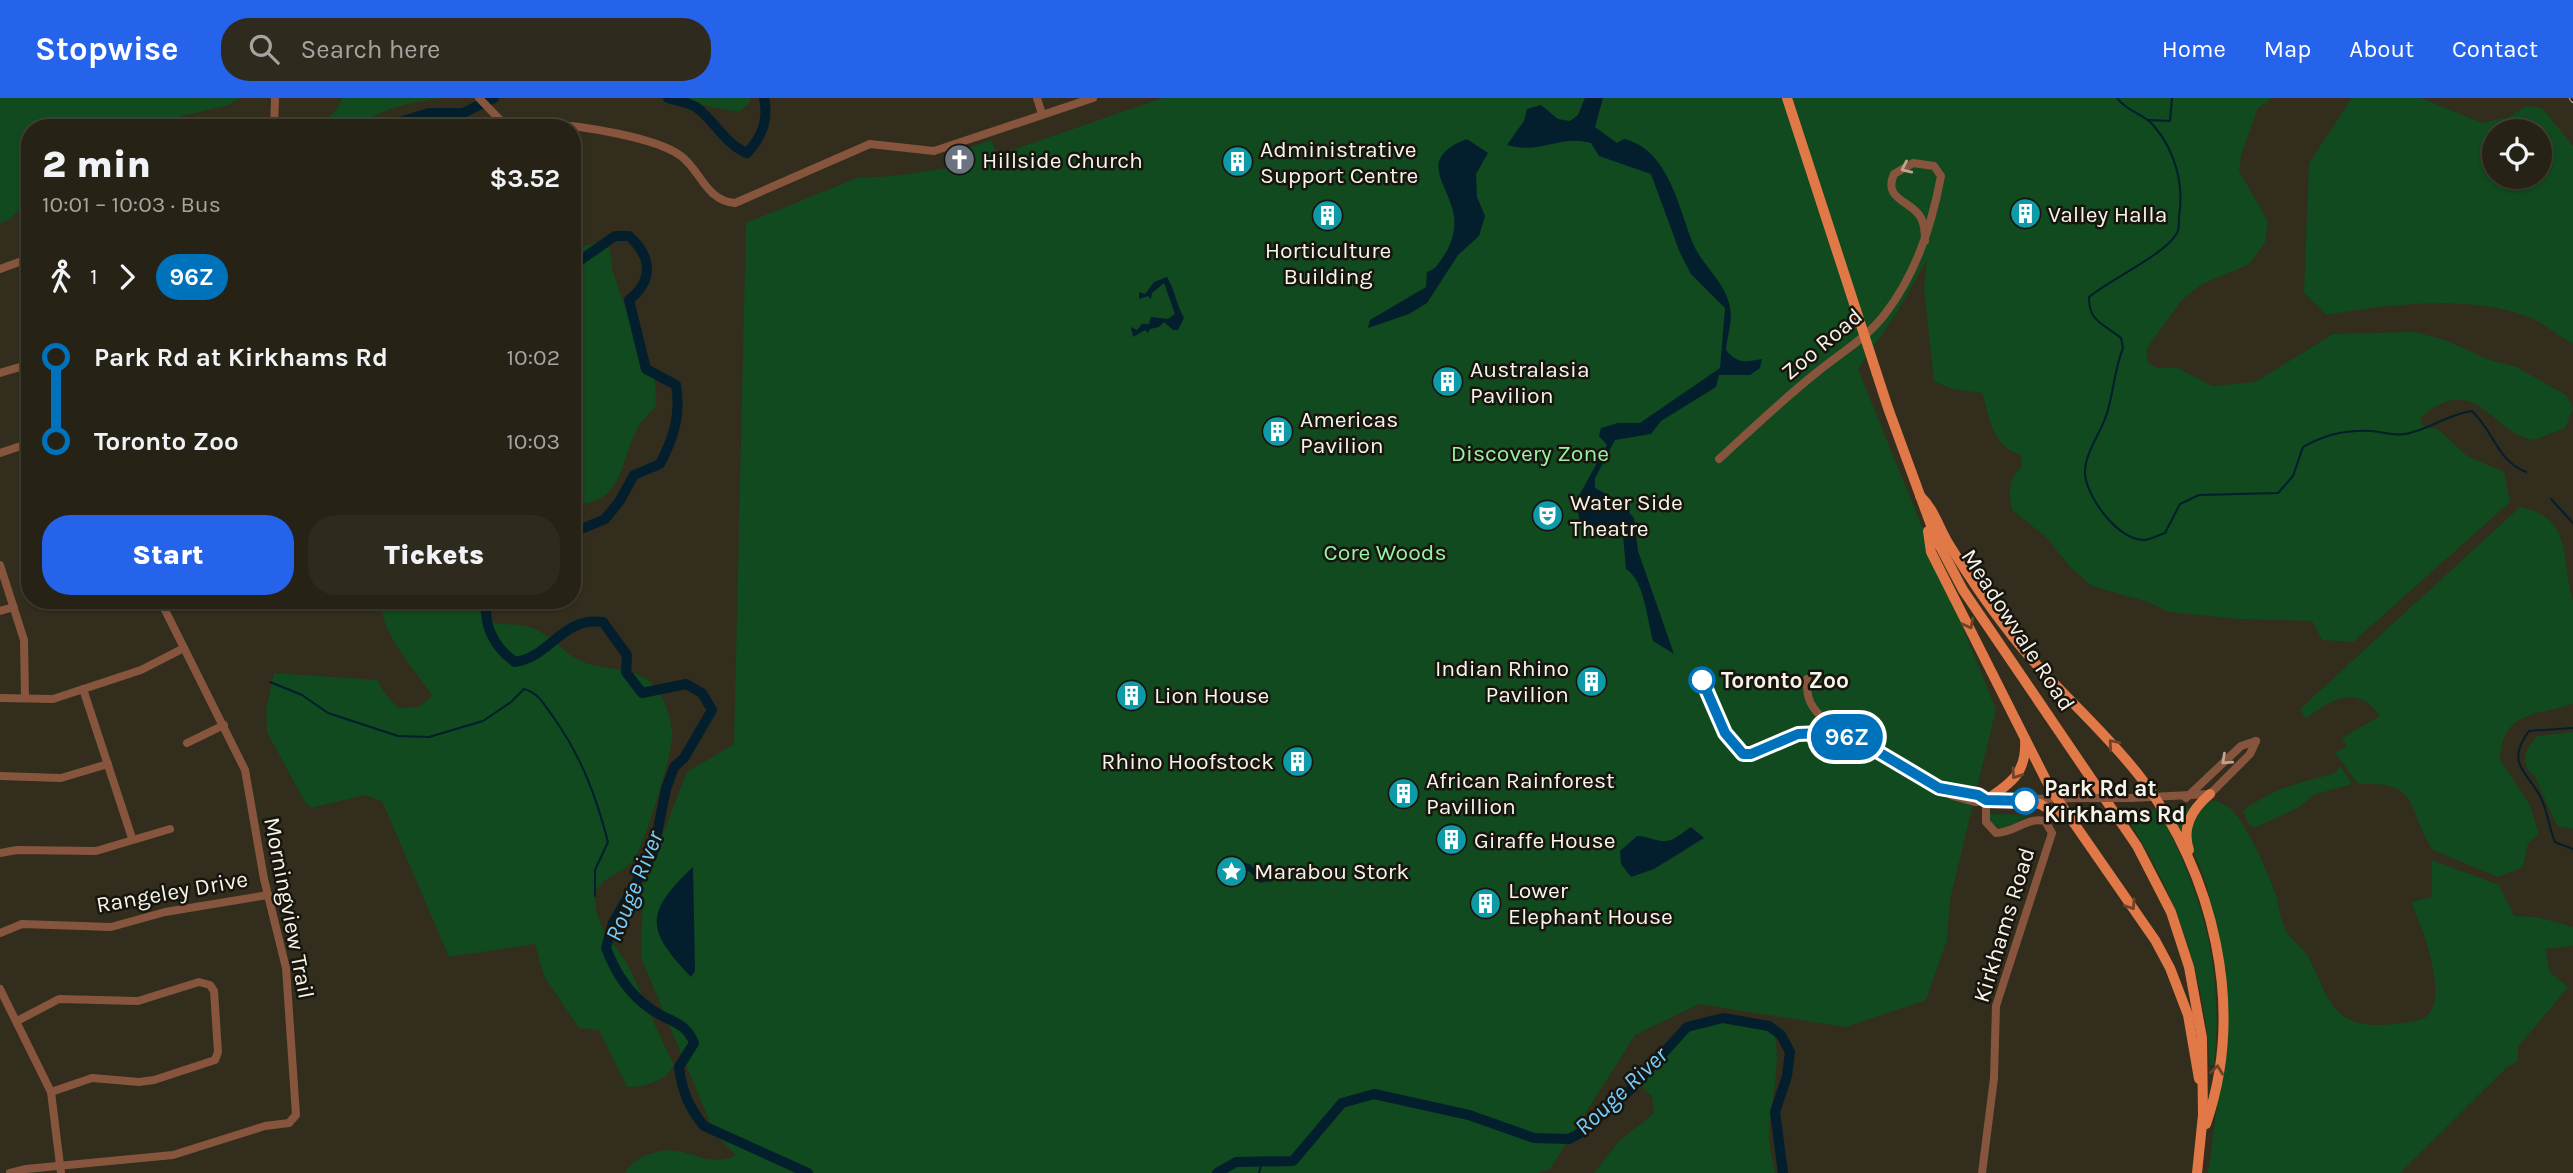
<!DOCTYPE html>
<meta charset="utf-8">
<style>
:root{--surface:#262215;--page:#2e2a1e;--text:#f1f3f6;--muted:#a4a4a0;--line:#423f34;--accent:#2563eb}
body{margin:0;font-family:Karla,sans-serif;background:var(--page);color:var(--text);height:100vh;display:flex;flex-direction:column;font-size:26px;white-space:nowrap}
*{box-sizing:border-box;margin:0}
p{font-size:23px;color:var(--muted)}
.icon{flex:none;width:38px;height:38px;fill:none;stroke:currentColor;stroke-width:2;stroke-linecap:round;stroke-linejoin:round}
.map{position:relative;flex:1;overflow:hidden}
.side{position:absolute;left:21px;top:21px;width:560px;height:490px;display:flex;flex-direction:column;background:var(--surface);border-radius:28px;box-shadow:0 2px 5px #0004,0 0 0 2px var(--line)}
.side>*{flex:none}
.badge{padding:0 14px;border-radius:23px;font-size:24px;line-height:46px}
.buttons{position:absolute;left:2482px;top:21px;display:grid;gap:14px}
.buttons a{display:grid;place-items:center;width:70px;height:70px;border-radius:50%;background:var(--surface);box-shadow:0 2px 5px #0004,0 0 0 2px var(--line);font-size:35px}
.map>.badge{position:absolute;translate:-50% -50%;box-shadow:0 0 0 4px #fff}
.legs{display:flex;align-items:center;gap:10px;height:77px;padding:0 21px;font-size:23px}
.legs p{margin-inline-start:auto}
.overview{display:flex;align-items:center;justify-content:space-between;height:119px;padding:0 21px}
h1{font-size:38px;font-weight:800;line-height:52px}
.button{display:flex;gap:14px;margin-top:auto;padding:14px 21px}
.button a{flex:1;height:80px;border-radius:28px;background:var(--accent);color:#fff;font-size:28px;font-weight:800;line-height:80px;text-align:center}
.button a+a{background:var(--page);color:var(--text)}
ul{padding:0 21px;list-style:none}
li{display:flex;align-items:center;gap:24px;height:84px;font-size:26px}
li i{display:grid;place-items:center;width:10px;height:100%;margin:0 9px;background:currentColor}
li i::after{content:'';width:18px;height:18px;margin:-9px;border:5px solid;border-radius:50%;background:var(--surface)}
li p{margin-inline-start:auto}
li:first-child i{background:linear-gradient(#0000 50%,currentColor 0)}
li:last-child i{background:linear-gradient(currentColor 50%,#0000 0)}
header{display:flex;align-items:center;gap:42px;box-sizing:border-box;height:98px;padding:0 35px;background:var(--accent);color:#fff}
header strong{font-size:33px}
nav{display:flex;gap:38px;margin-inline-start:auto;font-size:24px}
.search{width:490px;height:63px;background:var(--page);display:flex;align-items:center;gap:18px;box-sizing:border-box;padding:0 24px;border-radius:28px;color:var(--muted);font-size:26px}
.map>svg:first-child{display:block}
</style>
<header>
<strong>Stopwise</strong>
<div class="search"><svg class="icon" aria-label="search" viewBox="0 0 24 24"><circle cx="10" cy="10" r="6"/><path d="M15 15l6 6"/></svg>Search here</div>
<nav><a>Home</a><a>Map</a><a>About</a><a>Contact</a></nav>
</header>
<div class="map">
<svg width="2573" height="1075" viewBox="0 0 2573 1075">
<rect width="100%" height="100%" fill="#322d1c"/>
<g fill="#104a1e" fill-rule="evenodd">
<path d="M0,0H240L229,7L182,18L155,30H30V101L9,122L0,125Z"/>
<path d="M342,0H441C417,4 376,9 361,30H314L335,14Z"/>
<path d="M683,0H750V5L739,14L696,6Z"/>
<path d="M1163,0H2273L2258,10L2241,57L2239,73L2268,123L2265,145L2248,167L2202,186L2182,202L2147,250V264L2157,270H2178L2212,288L2255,284L2333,236L2415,234L2445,242L2487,261L2516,269L2566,297L2573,310L2565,330L2534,342C2490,335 2477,271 2420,320L2424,329L2438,331L2467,358L2504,374L2510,404L2353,544L2322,542L2312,523L2238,521L2169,514L2148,504L2092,488L2070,469L2046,439L2012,412C2009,395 2007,380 2022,369L2021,357C1992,349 1990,320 1982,295L1952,291L1934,283L1924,191L1927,162L1896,216L1858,271L1996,611L1950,802L1947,842L1926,902L1845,929L1699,906L1635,937L1550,1071L1538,1075H625C629,1067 633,1065 641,1060C685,1037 700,1075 736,1057L715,1036L641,860L643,787L687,674L734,646L746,125L857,80L893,78L968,67L963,52L991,42L997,57Z"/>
<path d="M2352,0H2421L2482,25L2509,19L2526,8L2542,10L2573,48V246C2559,238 2546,227 2531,220C2473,196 2387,206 2327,217L2304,195L2309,65ZM2494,33H2539V79H2494Z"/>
<path d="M596,145L610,151L612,170L622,201L655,278L656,308C647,317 640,324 635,335C620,368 621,408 572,406V151Z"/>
<path d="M2520,409C2573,420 2560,457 2573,502V606C2537,618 2502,612 2500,662L2529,705L2539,736L2528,745L2523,769L2498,779L2433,752C2405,710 2422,683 2358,686L2335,655L2347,648L2342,640L2380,618C2358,586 2331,600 2306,621L2300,611Z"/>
<path d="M381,502H473C485,537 511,520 535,531C553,538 565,557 583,564C611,575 640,565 659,594C666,604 673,627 672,640C670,662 646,743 634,761C625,776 595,779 595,801C596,833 617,845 630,871C645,903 658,936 674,967C667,983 644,989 627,989L599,932L579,930L544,878L535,846L449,859L382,703L365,697L311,710L305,704L267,634L266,612L274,575L377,582L383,593L398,610L418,609L432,598C414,568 381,539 381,502Z"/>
<path d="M2573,634V731L2557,728L2535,678C2518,668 2526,649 2537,638Z"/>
<path d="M2340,668L2352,686L2313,697L2298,710L2254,730L2248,725L2243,713C2274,689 2300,685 2335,675Z"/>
<path d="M2213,702C2220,704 2227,707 2232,712C2247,727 2269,776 2276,797C2279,807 2280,819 2284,828C2289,842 2304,849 2310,862C2330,904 2335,933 2392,926C2401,925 2417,924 2424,920C2452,904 2421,826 2411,804L2432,799V762L2499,787L2514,818L2537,819L2573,829V848L2545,851L2550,874L2568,889L2518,949V963L2506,970L2400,1075H2208L2221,978V858L2207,788L2188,739L2199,711Z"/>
<path d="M2168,710H2192L2183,739Z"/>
<path d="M2121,711H2158C2203,796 2224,870 2214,967H2210C2204,871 2174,790 2121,711Z"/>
<path d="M1990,715L1993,716L2031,717L2001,732L1989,722Z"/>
<path d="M1707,922L1767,925C1788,939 1769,1013 1769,1037C1769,1049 1773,1063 1775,1075H1594L1617,1045L1654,1015L1652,998L1641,989C1663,956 1668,937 1707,922Z"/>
</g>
<g fill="#031f2d">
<path d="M1585,0H1603L1595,29L1617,45L1624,41C1667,51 1678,106 1692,143C1701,167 1725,183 1730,209C1733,222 1727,239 1726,252C1737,266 1746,264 1762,261L1760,270L1750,277H1719L1716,289L1661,323L1651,336L1615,342L1595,380V390L1619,403L1634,420L1638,453L1674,556L1653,543C1647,522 1645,483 1626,471L1623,437L1617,431L1591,429L1580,425L1576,403L1607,347L1599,338L1601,330L1618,325H1640L1720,270L1725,210L1691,176L1680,155L1651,76L1599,58L1591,45C1560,36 1541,57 1507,47L1524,23L1527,11L1541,7L1558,21L1570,23L1578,17Z"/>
<path d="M1467,41L1488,55L1476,76L1477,99L1485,118L1479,138L1458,157L1427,205L1409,216L1368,230L1370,222L1426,189L1427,174C1435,172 1438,166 1443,159C1451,148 1456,132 1454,118C1449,86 1415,61 1467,41Z"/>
<path d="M1167,179C1175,192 1176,206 1184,220L1178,232H1173L1164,224L1159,229L1150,231L1148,235L1145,232L1133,239L1131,229L1137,232L1142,226H1149L1151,219L1168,221L1175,216L1164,185L1152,195L1151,201L1148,198L1139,201V194L1145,196L1154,184Z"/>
<path d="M1691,729L1704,740L1654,771L1631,779L1621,766L1620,753L1637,738C1648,738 1660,746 1671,742C1678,739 1685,733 1691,729Z"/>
<path d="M1232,759L1251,767L1258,776H1265L1264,767L1272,766L1269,783L1260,785L1250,774L1238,770L1233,784L1225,789L1227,763Z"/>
<path d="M693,769L695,873L691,879C646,832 644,815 693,769Z"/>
</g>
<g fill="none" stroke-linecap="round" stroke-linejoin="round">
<g stroke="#031f2d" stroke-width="2">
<path d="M2117,0C2127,14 2143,15 2154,28C2176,54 2184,87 2179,119C2179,124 2179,132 2177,135C2165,157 2110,181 2089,199C2088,223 2104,226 2121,240L2123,250C2114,272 2114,295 2106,318C2100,336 2086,353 2085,373C2084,397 2119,444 2145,442C2151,441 2159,437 2165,435L2180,406L2199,397L2278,395L2293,378L2303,349C2326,336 2345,332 2372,333C2382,334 2394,338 2405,336C2429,332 2448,316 2472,313C2496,336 2496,362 2526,374"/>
<path d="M2149,22L2170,23L2172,0"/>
<path d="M2551,401L2573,425"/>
<path d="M270,584L302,597L328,615L398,638L429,639L483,623L511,604L524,591C539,595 545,608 554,620C582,660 596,698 608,744L595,772V798"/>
<path d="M2573,630L2529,633C2503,667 2531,676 2542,702C2548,715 2549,730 2555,744L2573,751"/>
<path d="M1259,1075L1262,1064"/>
</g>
<g stroke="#031f2d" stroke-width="10">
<path d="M668,0C677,3 688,4 696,9C715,23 725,46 747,55C762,39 769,22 764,0"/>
<path d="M380,30L429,15H463L494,0"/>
<path d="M572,168L615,138H629C652,159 654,182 629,202L646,271L676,287C681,317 674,339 660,366L634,377L619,404L605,421L572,435"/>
<path d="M488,502C481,526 496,551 515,564C551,559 562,518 603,524L627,557L626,574L642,595L686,586L702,595L712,612L684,660L674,669L666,691L653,755L613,825L606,850C616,876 629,896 652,912C670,924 686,924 694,945L679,969C682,993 689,1010 704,1028L808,1075"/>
<path d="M1217,1075L1236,1064L1293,1063L1342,1005L1374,996L1469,1017L1534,1040L1569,1041L1582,1034L1629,993L1687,929L1723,920L1769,928L1781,937L1790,954L1787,978L1775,1014L1783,1075"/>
</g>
<g stroke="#87553e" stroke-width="8">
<path d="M479,0L505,27L512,30"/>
<path d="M1037,0L1042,16"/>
<path d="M274,30L275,0"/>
<path d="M513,30C524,28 535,25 545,26C577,27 656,39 681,58C701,73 706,103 735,105L870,46L934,53L1093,0"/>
<path d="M0,171L30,160"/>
<path d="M0,275L30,266"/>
<path d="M0,355L30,345"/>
<path d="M1719,361C1751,332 1782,302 1816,275C1839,256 1867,240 1885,216C1916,176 1932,127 1941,78L1934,68L1913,65L1894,76C1882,102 1913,103 1921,120C1925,127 1925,136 1925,143"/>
<path d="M0,467L24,542L25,600"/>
<path d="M93,502L100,507L115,502"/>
<path d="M0,513L14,509"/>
<path d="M1807,581C1806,601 1811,610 1826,623L1953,698L1975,704L2014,701"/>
<path d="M83,591L132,740"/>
<path d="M0,600L53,601L141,572L184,550"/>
<path d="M187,645L224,627"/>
<path d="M0,678L61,680L108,666"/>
<path d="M1943,691L1978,697L1986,702"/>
<path d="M2131,700L2210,696L2250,656L2256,643"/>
<path d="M2186,700L2241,648L2256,643"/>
<path d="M2030,701L2080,700"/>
<path d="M0,755L17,752L96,753L170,731"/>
<path d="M0,835L22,826L111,829L165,814L268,797"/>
<path d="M0,891L51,994L61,1075"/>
<path d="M17,923L59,901L138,903L199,884L210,887L214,893L218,954L215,962L154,982L139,984L92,980L51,994"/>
<path d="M10,1075L26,1071L173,1057L265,1028L289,1025L296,1017L286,870L264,781L245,672L160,502"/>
<path d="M1982,1075L1994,980L1996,908L2052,735L2045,723C2026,719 2015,735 1996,735L1986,724V702"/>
</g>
<g stroke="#e07947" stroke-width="10">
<path d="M1787,0L1888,310L1936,441L1963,492L2137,748L2171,814L2189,869L2202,940L2203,1017L2197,1075"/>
<path d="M1920,398C1935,412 1939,431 1950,448C1969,479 1990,510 2013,539C2052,589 2102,629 2141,680C2214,775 2246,911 2206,1026"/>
<path d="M1928,433L1931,454L2051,692L2155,842L2170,870L2188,917L2199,981"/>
<path d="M2011,701L2040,706L2064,720"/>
<path d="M1986,702C2012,685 2027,674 2025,641"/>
<path d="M2189,752C2181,729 2192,711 2210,696"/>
</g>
<defs>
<path id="rail" d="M2571,0L2573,3"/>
</defs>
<use href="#rail" stroke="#9f9b8e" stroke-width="4.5"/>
<use href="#rail" stroke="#17150e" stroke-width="2" stroke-dasharray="5" stroke-linecap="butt"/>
<path stroke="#87553e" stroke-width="8" d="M2080,700H2131"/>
</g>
<defs><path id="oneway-chevron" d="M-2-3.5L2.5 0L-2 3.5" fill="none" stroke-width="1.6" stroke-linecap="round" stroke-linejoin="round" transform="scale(1.75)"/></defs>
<g stroke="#bfa494">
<use href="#oneway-chevron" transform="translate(1906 70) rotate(155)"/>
<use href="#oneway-chevron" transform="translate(2226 662) rotate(138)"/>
</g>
<g stroke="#714228">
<use href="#oneway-chevron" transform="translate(1969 526) rotate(63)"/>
<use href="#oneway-chevron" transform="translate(2113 646) rotate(-131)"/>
<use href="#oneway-chevron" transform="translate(2016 676) rotate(125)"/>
<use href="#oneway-chevron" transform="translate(2131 807) rotate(56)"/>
<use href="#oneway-chevron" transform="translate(2217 972) rotate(-83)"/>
</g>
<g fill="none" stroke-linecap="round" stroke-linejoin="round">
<defs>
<path id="line-1" d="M1702,582L1725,635L1743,656H1751L1798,636L1822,635L1855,640L1939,690L1978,697L1986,702L2025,703"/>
</defs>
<use href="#line-1" stroke="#fff" stroke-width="16"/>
<use href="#line-1" stroke="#0072bc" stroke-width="10"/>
</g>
<defs>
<symbol id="church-disc" viewBox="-11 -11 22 22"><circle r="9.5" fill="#6b7280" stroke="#17150e"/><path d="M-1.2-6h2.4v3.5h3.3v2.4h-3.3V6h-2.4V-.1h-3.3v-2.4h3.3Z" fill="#fff"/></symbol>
<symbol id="building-disc" viewBox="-11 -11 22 22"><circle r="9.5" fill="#0f9aa8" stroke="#17150e"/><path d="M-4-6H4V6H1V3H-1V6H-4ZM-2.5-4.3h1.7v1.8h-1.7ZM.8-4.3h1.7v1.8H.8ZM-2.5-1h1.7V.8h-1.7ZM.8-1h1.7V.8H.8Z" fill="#fff"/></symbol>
<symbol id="theatre-disc" viewBox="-11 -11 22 22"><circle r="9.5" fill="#0f9aa8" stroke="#17150e"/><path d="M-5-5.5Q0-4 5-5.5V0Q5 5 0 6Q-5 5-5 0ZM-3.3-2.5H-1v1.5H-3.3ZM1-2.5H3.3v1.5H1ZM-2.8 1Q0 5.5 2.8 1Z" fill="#fff"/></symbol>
<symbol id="sight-disc" viewBox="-11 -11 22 22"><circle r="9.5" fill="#0f9aa8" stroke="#17150e"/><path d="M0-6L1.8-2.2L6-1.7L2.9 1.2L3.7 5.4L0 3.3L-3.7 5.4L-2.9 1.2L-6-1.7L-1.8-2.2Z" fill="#fff"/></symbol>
</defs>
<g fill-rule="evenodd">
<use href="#church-disc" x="942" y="44" width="35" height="35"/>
<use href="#building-disc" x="1220" y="46" width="35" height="35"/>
<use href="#building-disc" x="2008" y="98" width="35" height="35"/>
<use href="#building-disc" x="1310" y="100" width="35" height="35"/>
<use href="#building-disc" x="1430" y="266" width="35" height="35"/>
<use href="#building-disc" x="1260" y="316" width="35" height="35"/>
<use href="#theatre-disc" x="1530" y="400" width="35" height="35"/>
<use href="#building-disc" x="1574" y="566" width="35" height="35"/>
<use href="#building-disc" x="1114" y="580" width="35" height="35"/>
<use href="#building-disc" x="1280" y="646" width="35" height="35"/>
<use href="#building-disc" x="1386" y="678" width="35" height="35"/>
<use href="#building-disc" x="1434" y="724" width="35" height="35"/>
<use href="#sight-disc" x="1214" y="756" width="35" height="35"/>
<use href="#building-disc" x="1468" y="788" width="35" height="35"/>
</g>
<g fill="#fff" stroke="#0072bc" stroke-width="3.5">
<circle cx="1702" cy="582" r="12"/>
<circle cx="2025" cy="703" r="12"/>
</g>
<g text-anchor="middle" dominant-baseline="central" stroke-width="5" stroke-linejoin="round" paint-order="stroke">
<g font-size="23" fill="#f7f4e9" stroke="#17150e" text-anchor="start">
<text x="1260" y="51">Administrative<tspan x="1260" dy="26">Support Centre</tspan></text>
<text x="982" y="62">Hillside Church</text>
<text x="2048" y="116">Valley Halla</text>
<text x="1328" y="152" text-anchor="middle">Horticulture<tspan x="1328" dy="26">Building</tspan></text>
<text x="1470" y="271">Australasia<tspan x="1470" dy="26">Pavilion</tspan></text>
<text x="1300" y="321">Americas<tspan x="1300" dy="26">Pavilion</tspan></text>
<text x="1570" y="404">Water Side<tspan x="1570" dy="26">Theatre</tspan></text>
<text x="1569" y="570" text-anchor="end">Indian Rhino<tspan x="1569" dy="26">Pavilion</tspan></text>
<text x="1154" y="597">Lion House</text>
<text x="1274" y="663" text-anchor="end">Rhino Hoofstock</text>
<text x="1426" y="682">African Rainforest<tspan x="1426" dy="26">Pavillion</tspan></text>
<text x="1474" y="742">Giraffe House</text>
<text x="1254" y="773">Marabou Stork</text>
<text x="1508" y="792">Lower<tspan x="1508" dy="26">Elephant House</tspan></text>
</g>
<g font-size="23" fill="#f7f4e9" stroke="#17150e">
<text transform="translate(1822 246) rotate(-40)">Zoo Road</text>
<text transform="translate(2018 532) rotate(57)">Meadowvale Road</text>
<text transform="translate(172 794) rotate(-10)">Rangeley Drive</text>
<text transform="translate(289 810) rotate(79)">Morningview Trail</text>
<text transform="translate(2004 827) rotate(-73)">Kirkhams Road</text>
</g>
<g font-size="23" fill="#97f2a4" stroke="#17150e">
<text x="1530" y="355">Discovery Zone</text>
<text x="1385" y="454">Core Woods</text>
</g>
<g font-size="23" font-weight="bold" fill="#f7f4e9" stroke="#17150e" text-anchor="start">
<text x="1721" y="582">Toronto Zoo</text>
<text x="2044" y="690">Park Rd at<tspan x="2044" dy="26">Kirkhams Rd</tspan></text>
</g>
<g font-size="24" font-style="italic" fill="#73cfff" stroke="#17150e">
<text transform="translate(634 788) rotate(-68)">Rouge River</text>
<text transform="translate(1621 993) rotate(-43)">Rouge River</text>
</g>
</g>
</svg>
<div class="buttons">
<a><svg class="icon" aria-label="locate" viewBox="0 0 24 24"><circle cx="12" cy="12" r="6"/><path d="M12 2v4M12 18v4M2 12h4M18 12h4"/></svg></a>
</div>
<b class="badge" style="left:1847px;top:639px;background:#0072bc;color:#fff">96Z</b>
<section class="side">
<div class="overview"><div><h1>2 min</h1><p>10:01 – 10:03 · Bus</p></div><b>$3.52</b></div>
<div class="legs"><svg class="icon" aria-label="walk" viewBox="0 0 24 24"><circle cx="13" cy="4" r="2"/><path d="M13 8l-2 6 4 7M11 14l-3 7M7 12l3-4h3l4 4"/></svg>1<svg class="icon" aria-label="forward" viewBox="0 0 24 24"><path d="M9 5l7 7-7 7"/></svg><b class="badge" style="background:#0072bc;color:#fff">96Z</b></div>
<ul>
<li><i style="color:#0072bc"></i><b>Park Rd at Kirkhams Rd</b><p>10:02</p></li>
<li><i style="color:#0072bc"></i><b>Toronto Zoo</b><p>10:03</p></li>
</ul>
<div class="button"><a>Start</a><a>Tickets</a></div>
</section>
</div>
